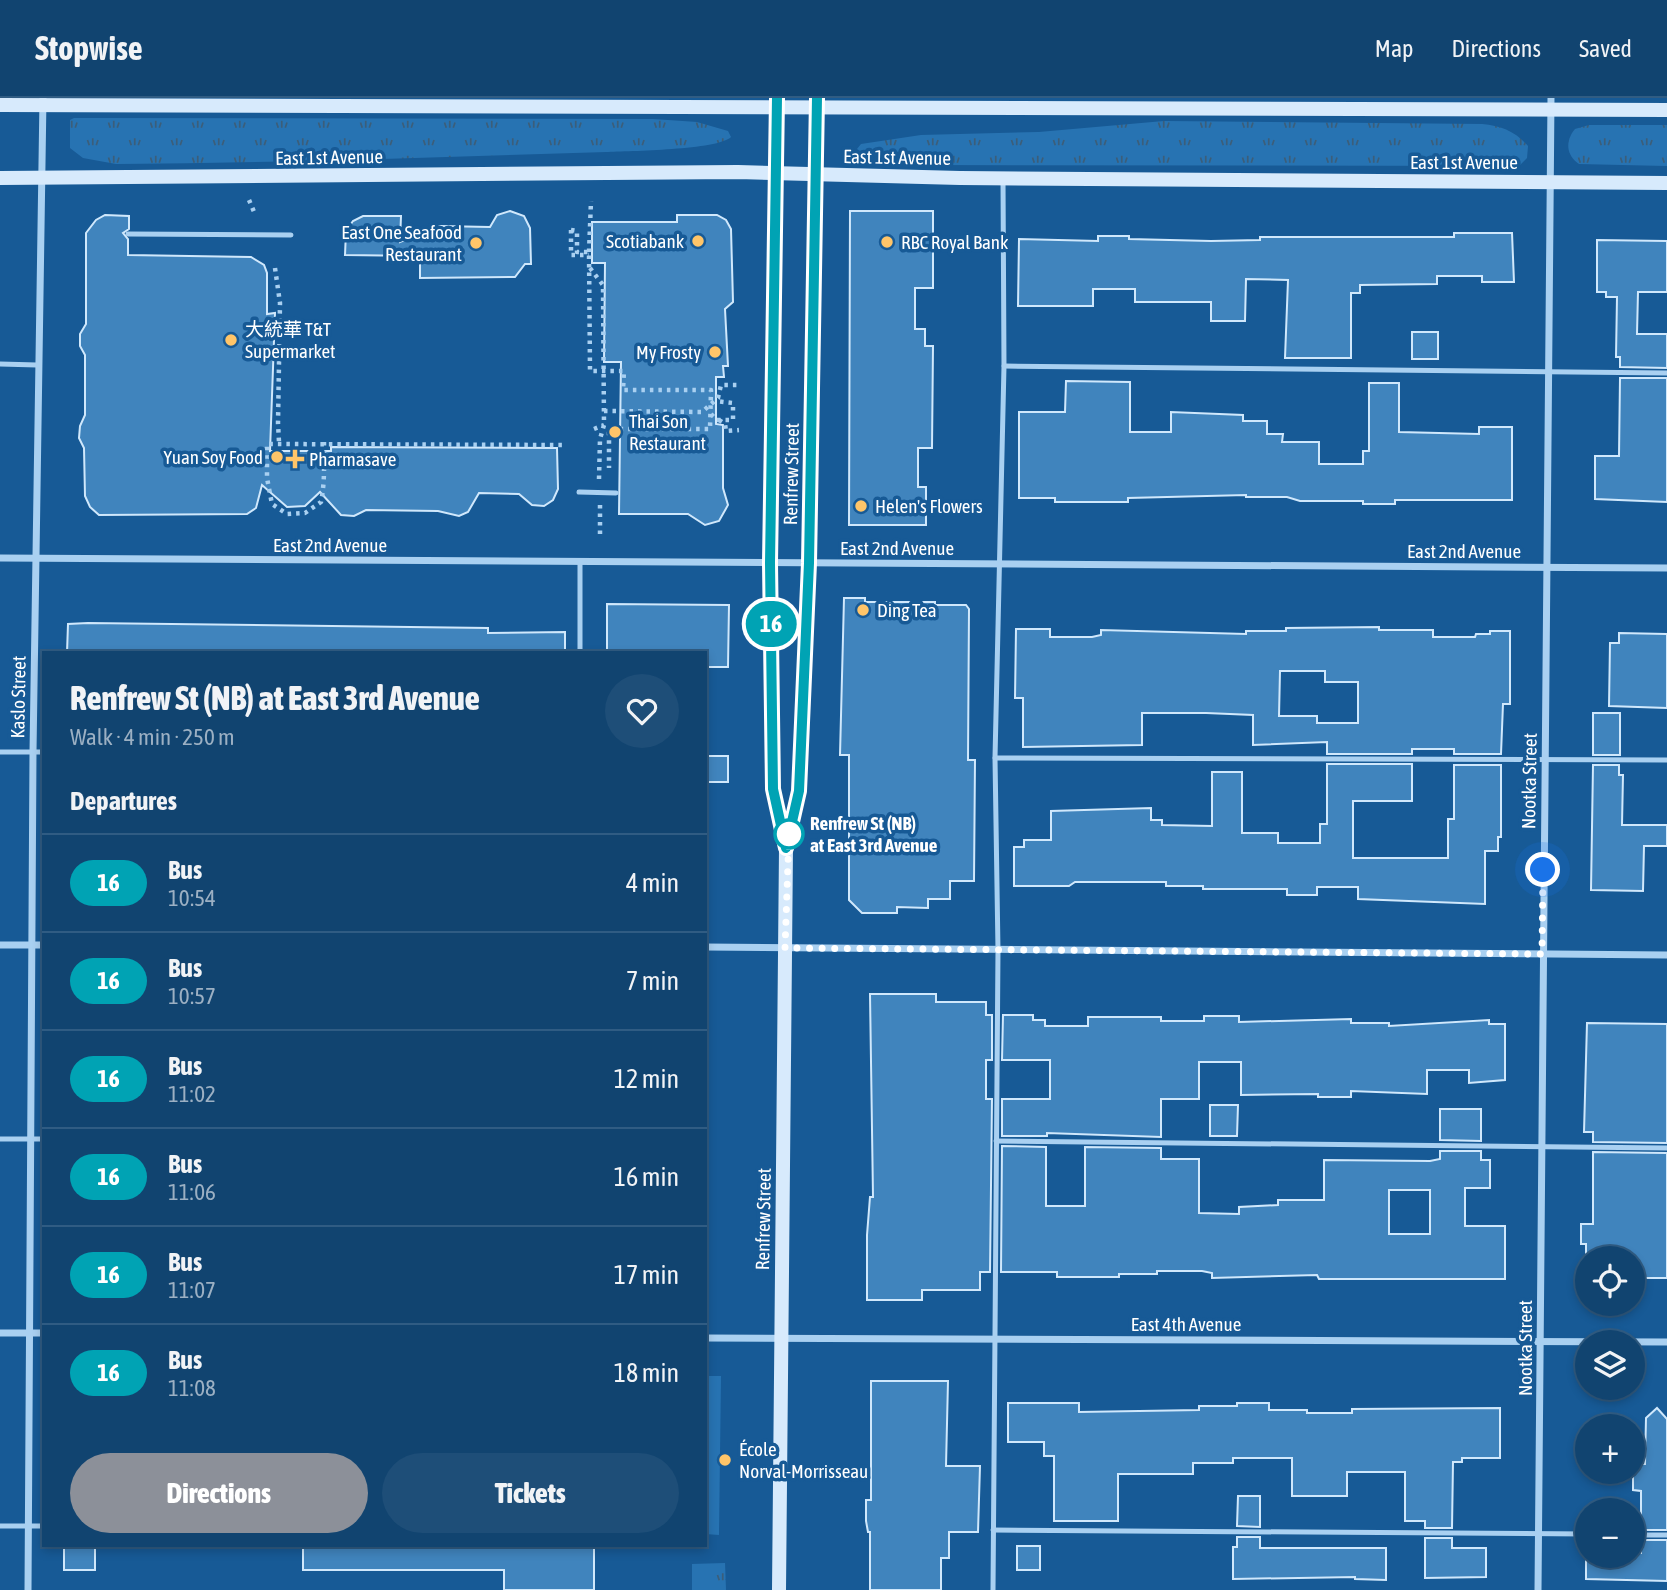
<!DOCTYPE html>
<meta charset="utf-8">
<style>
:root{--surface:#114470;--page:#1e4e78;--text:#f1f3f6;--muted:#9cb0c3;--line:#305c83;--accent:#8c9099}
body{margin:0;font-family:"Asap Condensed","Noto Sans SC",sans-serif;background:var(--page);color:var(--text);height:100vh;display:flex;flex-direction:column;font-size:26px;white-space:nowrap}
*{box-sizing:border-box;margin:0}
p{font-size:23px;color:var(--muted)}
.icon{flex:none;width:38px;height:38px;fill:none;stroke:currentColor;stroke-width:2;stroke-linecap:round;stroke-linejoin:round}
.map{position:relative;flex:1;overflow:hidden}
.side{position:absolute;left:42px;top:553px;width:665px;height:896px;display:flex;flex-direction:column;background:var(--surface);border-radius:0px;box-shadow:0 4px 10px #0003,0 0 0 2px var(--line)}
.side>*{flex:none}
.badge{padding:0 14px;border-radius:23px;font-size:24px;line-height:46px}
.fabs{position:absolute;left:1575px;top:1148px;display:grid;gap:14px}
.fabs a{display:grid;place-items:center;width:70px;height:70px;border-radius:50%;background:var(--surface);box-shadow:0 4px 10px #0003,0 0 0 2px var(--line);font-size:35px}
.you{position:absolute;width:35px;height:35px;margin:-18px;border:5px solid #fff;border-radius:50%;background:#1a73e8;box-shadow:0 0 0 10px #1a73e833}
.map>.badge{position:absolute;translate:-50% -50%;box-shadow:0 0 0 4px #fff}
h2{padding:0 28px;font-size:26px;line-height:63px}
.round{display:grid;place-items:center;flex:none;width:74px;height:74px;border-radius:37px;background:var(--page)}
.summary{display:flex;align-items:center;justify-content:space-between;height:119px;padding:0 28px}
h1{font-size:33px;font-weight:800;line-height:52px}
.action{display:flex;gap:14px;margin-top:auto;padding:14px 28px}
.action a{flex:1;height:80px;border-radius:42px;background:var(--accent);color:#fff;font-size:28px;font-weight:800;line-height:80px;text-align:center}
.action a+a{background:var(--page);color:var(--text)}
ul{padding:0;list-style:none}
li{display:flex;align-items:center;gap:21px;height:98px;padding:0 28px;border-top:2px solid var(--line)}
li div{flex:1}
li b{display:block;font-size:26px}
li em{font-style:normal}
li .badge{min-width:77px;font-weight:700;text-align:center}
header{display:flex;align-items:center;gap:42px;box-sizing:border-box;height:98px;padding:0 35px;background:var(--surface);border-bottom:2px solid var(--line)}
header strong{font-size:33px}
nav{display:flex;gap:38px;margin-inline-start:auto;font-size:24px}
.map>svg:first-child{display:block}
</style>
<header>
<strong>Stopwise</strong>
<nav><a>Map</a><a>Directions</a><a>Saved</a></nav>
</header>
<div class="map">
<svg width="1667" height="1492" viewBox="0 0 1667 1492">
<defs>
<pattern id="grass-tufts" width="24" height="20" patternUnits="userSpaceOnUse" patternTransform="scale(1.75)"><rect width="24" height="20" fill="#2773b2"/><path d="M3 7l-1-3M5 7V3M7 7l1-3M15 17l-1-3M17 17v-4M19 17l1-3" fill="none" stroke="#3b5e7a"/></pattern>
</defs>
<rect width="100%" height="100%" fill="#175a96"/>
<g fill="url(#grass-tufts)">
<path d="M74,20L653,21L697,24L728,33L731,39C718,52 628,53 606,54C442,59 280,65 116,66L83,60L70,50V22Z"/>
<path d="M1164,23L1482,26C1501,28 1515,33 1528,48L1527,60L1519,68L934,67L865,56L857,51L861,46L921,37L1039,34Z"/>
<path d="M1589,27H1667V68L1579,66C1566,57 1565,43 1575,31Z"/>
<path d="M725,1465L726,1492H692V1466Z"/>
</g>
<path fill="#2773b2" d="M705,1278H721L719,1437L705,1436Z"/>
<g fill="#4084bd" stroke="#d0e8fc" stroke-width="2" fill-rule="evenodd">
<path d="M510,113L524,118L530,130L531,166H525L515,179L420,180V158L345,157L346,133L353,123L363,118H401L400,144L440,128L490,129L497,117Z"/>
<path d="M850,113H933V190H915V231H925V248H933L932,350H918V389H926V427H849Z"/>
<path d="M105,117L129,118V131L123,135L128,141V157L251,159L264,167L267,175V216L275,215L270,353H331V349L557,350L558,391L553,402L544,408L532,407L519,396L479,395L468,414L459,418L438,413L366,412L354,418L341,417L320,394L305,408L287,409L262,387L256,410L247,416L99,417L90,409L85,398L84,350L79,340L80,328L85,317V257L80,248V236L86,226V135L96,122Z"/>
<path d="M677,117H717L726,122L731,131L733,204L725,211L728,268H723L724,279H716V326L723,327V390L728,407L719,423L705,427L688,416H619L621,264H604L605,165H592V124H677Z"/>
<path d="M1454,135H1512L1514,184H1482V178H1437V186L1360,187V195H1351V260H1285L1288,182L1246,181L1245,223H1211V204H1135V191H1093V208H1018L1019,141L1098,143V138H1129V141L1211,143L1260,142V139H1454Z"/>
<path d="M1597,142L1667,143V194H1638L1637,236H1667V270L1620,269V259H1616L1617,199H1606V194H1597Z"/>
<rect x="1412" y="234" width="26" height="27"/>
<path d="M1620,280H1667V404L1595,401V358H1619Z"/>
<path d="M1066,283L1130,284V334H1171V314L1243,317V323H1267V336H1283L1282,344H1319V366H1363V353H1369V285H1399V334L1479,336V329H1512V402H1395V406H1363V403H1300L1287,399H1246V397L1128,400V404H1055V400H1019V314H1065Z"/>
<path d="M844,500H865V504H935V507H966L969,511L968,662H975L974,783H950V801H928V810L897,809V815H862L849,802V657H840Z"/>
<path d="M607,506L729,507L728,569H705V555H607Z"/>
<path d="M88,525L488,530V535L565,534V555H67L68,526Z"/>
<path d="M1379,529V532H1433V539H1475L1476,536H1490V533H1510V606H1503L1501,656H1454V651H1412V656H1327V644L1253,647V617L1206,615H1142V647L1023,649V600H1015L1016,531H1050V539H1092L1101,537V532L1246,536V533H1286V530ZM1280,573H1325V584H1358V625H1317V618H1279Z"/>
<path d="M1619,535L1667,536V610L1609,608L1610,545H1619Z"/>
<rect x="1593" y="615" width="27" height="42"/>
<rect x="705" y="658" width="23" height="26"/>
<path d="M1327,666H1412V703H1353V760H1448V721H1454V667H1501V739H1498V753H1485V806L1358,801V789H1317V797H1287V791H1203V788H1166V784H1075L1069,788H1014V749H1024V742H1051V713L1151,710V722H1162V727L1212,728V674H1242V735H1278V745H1320V726H1327Z"/>
<path d="M1593,667H1619V677H1623L1622,727H1667V748H1644L1643,793L1591,792Z"/>
<path d="M870,896H936V904H986V917H992V962H986V1001H992L990,1174H980V1192H922V1202H867V1137L870,1099H873Z"/>
<path d="M1003,917H1033V922H1045V928H1088V919H1161V923H1204V918H1239V924L1351,921V925H1389V928L1489,922V926H1505V982L1469,985V972H1427V996L1351,993V999H1318V996L1241,997V964H1199V1001H1161V1039L1047,1035V1038H1002V1001H1050V962H1002Z"/>
<path d="M1587,925L1667,926V1045L1593,1044V1034H1584Z"/>
<path d="M1210,1007H1238L1237,1038H1210Z"/>
<path d="M1440,1011H1481V1043L1440,1042Z"/>
<path d="M1002,1048L1046,1049V1108H1085V1049L1161,1050V1061H1199V1115L1239,1116V1109L1278,1107V1102H1324V1062L1430,1063L1440,1061V1053H1481V1062H1490V1090H1465V1128H1505V1181H1319L1317,1177L1212,1180V1175L1202,1173H1157V1176H1119V1179H1057V1174H1001ZM1389,1092H1430V1136H1389Z"/>
<path d="M1593,1054L1667,1055V1180H1633V1160H1586V1146H1581V1126H1593Z"/>
<path d="M871,1283H948L946,1368H980L978,1434H949V1460H941V1492H870V1434H868L866,1423V1402H871Z"/>
<path d="M1008,1305H1079V1314L1199,1312V1308H1237V1305H1269V1312H1307V1315H1352V1311L1500,1310V1360H1462V1364H1453L1452,1430H1425V1423H1405V1374H1347V1398H1292V1360H1233V1365H1193V1376H1118V1423H1054V1358H1044V1344H1008Z"/>
<path d="M1657,1310L1667,1321V1432H1641V1393L1633,1392V1366H1645L1646,1320Z"/>
<path d="M1238,1398H1260V1429L1237,1428Z"/>
<path d="M1237,1439H1260V1450H1386V1482L1355,1481V1479L1233,1481V1449H1237Z"/>
<path d="M1425,1440H1452V1450H1486V1479L1425,1480Z"/>
<path d="M1641,1442H1667V1483L1586,1481V1458H1633V1455H1641Z"/>
<rect x="64" y="1447" width="31" height="25"/>
<path d="M303,1447H594V1492H504V1472H303Z"/>
<rect x="1017" y="1448" width="23" height="24"/>
</g>
<g fill="none" stroke-linecap="round" stroke-linejoin="round">
<g stroke="#a9d0f1" stroke-width="4.5" stroke-dasharray="3.5 5" stroke-linecap="butt">
<path d="M249,102L255,116"/>
<path d="M571,132L577,133V154H589L590,273H624L623,292H711L710,331H609V370"/>
<path d="M571,132V157H589"/>
<path d="M589,154L591,103"/>
<path d="M275,170L280,205L278,325L279,344H282"/>
<path d="M590,170L603,187L604,327L600,341L599,381"/>
<path d="M604,313L702,314L718,300L721,287H739"/>
<path d="M711,316L717,322H733V305L715,303"/>
<path d="M719,322L725,326L726,333L739,332"/>
<path d="M594,331L604,327"/>
<path d="M324,344C324,365 325,384 321,404L305,415L287,416L272,406L267,380V346L564,347"/>
<path d="M600,407V438"/>
</g>
<g stroke="#a9d0f1" stroke-width="5">
<path d="M128,136L291,137"/>
<path d="M0,266L37,267"/>
<path d="M1004,268L1667,275"/>
<path d="M579,394L616,395"/>
<path d="M580,464V555"/>
<path d="M0,654H44"/>
<path d="M995,660L1667,662"/>
<path d="M0,1041H44"/>
<path d="M996,1043L1667,1050"/>
<path d="M0,1428H44"/>
<path d="M993,1432L1587,1436"/>
<path d="M1633,1437H1667"/>
<path d="M993,1492L998,852L995,660L1004,268L1003,81"/>
</g>
<g stroke="#a9d0f1" stroke-width="7">
<path d="M0,460L1667,470"/>
<path d="M0,847H44"/>
<path d="M705,849L1667,857"/>
<path d="M0,1235H44"/>
<path d="M705,1240L1667,1244"/>
<path d="M28,1492L33,654L43,0"/>
<path d="M1538,1492L1551,0"/>
</g>
<g stroke="#d7eafc" stroke-width="14">
<path d="M777,0L770,465L773,691L785,745"/>
<path d="M0,7L1667,12"/>
<path d="M0,80L738,74L960,80L1667,85"/>
<path d="M779,1492L786,750L799,693L809,465L817,0"/>
</g>
</g>
<g fill="none" stroke-linecap="round" stroke-linejoin="round">
<defs>
<path id="line" d="M777,0L770,465L773,691L786,750L799,693L809,465L817,0"/>
</defs>
<use href="#line" stroke="#fff" stroke-width="16"/>
<use href="#line" stroke="#00a3b4" stroke-width="10"/>
<path stroke="#fff" stroke-width="7" stroke-dasharray="0 12.6" d="M789,736L785,850L1542,856L1543,772"/>
</g>
<g fill="#ffc569" stroke="#175a96" stroke-width="2.5">
<circle cx="698" cy="143" r="7"/>
<circle cx="887" cy="144" r="7"/>
<circle cx="476" cy="145" r="7"/>
<circle cx="231" cy="242" r="7"/>
<circle cx="715" cy="254" r="7"/>
<circle cx="615" cy="334" r="7"/>
<circle cx="277" cy="359" r="7"/>
<path d="M291.5 350.5h7v7h7v7h-7v7h-7v-7h-7v-7h7z"/>
<circle cx="861" cy="408" r="7"/>
<circle cx="863" cy="512" r="7"/>
<circle cx="725" cy="1362" r="7"/>
</g>
<circle fill="#fff" stroke="#00a3b4" stroke-width="3.5" cx="789" cy="736" r="14"/>
<g text-anchor="middle" dominant-baseline="central" stroke-width="7" stroke-linejoin="round" paint-order="stroke">
<g font-size="19" fill="#fff" stroke="#175a96">
<text transform="translate(329 59) rotate(-1)">East 1st Avenue</text>
<text transform="translate(897 59) rotate(1)">East 1st Avenue</text>
<text x="1464" y="64">East 1st Avenue</text>
<text transform="translate(791 376) rotate(-89)">Renfrew Street</text>
<text x="330" y="447">East 2nd Avenue</text>
<text x="897" y="450">East 2nd Avenue</text>
<text x="1464" y="453">East 2nd Avenue</text>
<text transform="translate(18 599) rotate(-89)">Kaslo Street</text>
<text transform="translate(1529 683) rotate(-89)">Nootka Street</text>
<text transform="translate(763 1121) rotate(-89)">Renfrew Street</text>
<text x="1186" y="1226">East 4th Avenue</text>
<text transform="translate(1525 1250) rotate(-90)">Nootka Street</text>
</g>
<g font-size="19" fill="#fff" stroke="#175a96" text-anchor="start">
<text x="462" y="134" text-anchor="end">East One Seafood<tspan x="462" dy="22">Restaurant</tspan></text>
<text x="684" y="143" text-anchor="end">Scotiabank</text>
<text x="901" y="144">RBC Royal Bank</text>
<text x="245" y="231">大統華 T&amp;T<tspan x="245" dy="22">Supermarket</tspan></text>
<text x="701" y="254" text-anchor="end">My Frosty</text>
<text x="629" y="323">Thai Son<tspan x="629" dy="22">Restaurant</tspan></text>
<text x="263" y="359" text-anchor="end">Yuan Soy Food</text>
<text x="309" y="361">Pharmasave</text>
<text x="875" y="408">Helen's Flowers</text>
<text x="877" y="512">Ding Tea</text>
<text x="739" y="1351">École<tspan x="739" dy="22">Norval-Morrisseau</tspan></text>
</g>
<g font-size="19" font-weight="bold" fill="#fff" stroke="#175a96" text-anchor="start">
<text x="810" y="725">Renfrew St (NB)<tspan x="810" dy="22">at East 3rd Avenue</tspan></text>
</g>
</g>
</svg>
<div class="fabs">
<a><svg class="icon" aria-label="locate" viewBox="0 0 24 24"><circle cx="12" cy="12" r="6"/><path d="M12 2v4M12 18v4M2 12h4M18 12h4"/></svg></a>
<a><svg class="icon" aria-label="layers" viewBox="0 0 24 24"><path d="M12 4l9 5-9 5-9-5zM3 14l9 5 9-5"/></svg></a>
<a>+</a>
<a>−</a>
</div>
<div class="you" style="left:1543px;top:772px"></div>
<b class="badge" style="left:771px;top:526px;background:#00a3b4;color:#fff">16</b>
<section class="side">
<div class="summary"><div><h1>Renfrew St (NB) at East 3rd Avenue</h1><p>Walk · 4 min · 250 m</p></div><a class="round"><svg class="icon" aria-label="heart" viewBox="0 0 24 24"><path d="M12 20l-8-8c-3-5 5-10 8-4 3-6 11-1 8 4z"/></svg></a></div>
<h2>Departures</h2>
<ul>
<li><span class="badge" style="background:#00a3b4;color:#fff">16</span><div><b>Bus</b><p>10:54</p></div><em>4 min</em></li>
<li><span class="badge" style="background:#00a3b4;color:#fff">16</span><div><b>Bus</b><p>10:57</p></div><em>7 min</em></li>
<li><span class="badge" style="background:#00a3b4;color:#fff">16</span><div><b>Bus</b><p>11:02</p></div><em>12 min</em></li>
<li><span class="badge" style="background:#00a3b4;color:#fff">16</span><div><b>Bus</b><p>11:06</p></div><em>16 min</em></li>
<li><span class="badge" style="background:#00a3b4;color:#fff">16</span><div><b>Bus</b><p>11:07</p></div><em>17 min</em></li>
<li><span class="badge" style="background:#00a3b4;color:#fff">16</span><div><b>Bus</b><p>11:08</p></div><em>18 min</em></li>
</ul>
<div class="action"><a>Directions</a><a>Tickets</a></div>
</section>
</div>
